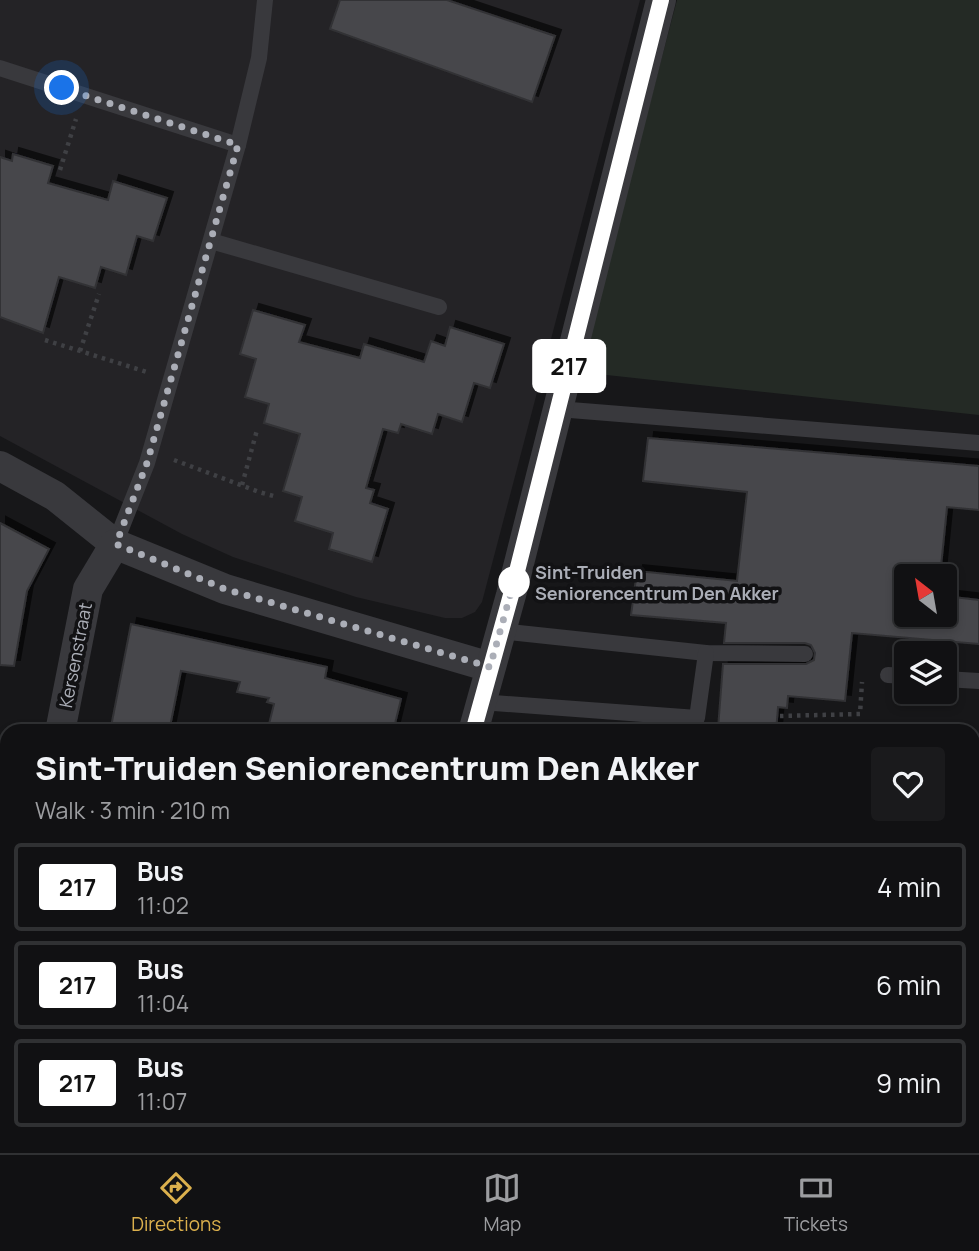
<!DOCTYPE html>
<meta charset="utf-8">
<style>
:root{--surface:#111113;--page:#1a1a1c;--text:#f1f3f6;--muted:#9c9da0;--line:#303133;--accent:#dbb04d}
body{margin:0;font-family:Manrope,sans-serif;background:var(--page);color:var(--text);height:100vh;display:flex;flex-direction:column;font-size:26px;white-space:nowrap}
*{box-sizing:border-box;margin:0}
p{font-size:23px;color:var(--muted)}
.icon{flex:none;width:38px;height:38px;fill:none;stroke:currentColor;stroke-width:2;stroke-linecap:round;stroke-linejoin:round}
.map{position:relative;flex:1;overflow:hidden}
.sheet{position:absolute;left:0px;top:724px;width:980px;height:429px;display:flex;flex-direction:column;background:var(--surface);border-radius:21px 21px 0 0;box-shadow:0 4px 10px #0003,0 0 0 2px var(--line)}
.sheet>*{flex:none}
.badge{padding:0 14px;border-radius:5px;font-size:24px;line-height:46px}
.needle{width:46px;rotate:329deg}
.tools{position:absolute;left:894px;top:564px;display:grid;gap:14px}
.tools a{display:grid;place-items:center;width:63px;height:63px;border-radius:7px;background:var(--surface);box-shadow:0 4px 10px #0003,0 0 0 2px var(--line);font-size:35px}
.you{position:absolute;width:35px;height:35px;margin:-18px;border:5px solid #fff;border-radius:50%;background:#1a73e8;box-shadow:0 0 0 10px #1a73e833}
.map>.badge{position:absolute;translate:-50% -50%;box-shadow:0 0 0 4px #fff}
.round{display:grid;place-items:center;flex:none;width:74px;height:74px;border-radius:7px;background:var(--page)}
.head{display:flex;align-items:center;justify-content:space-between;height:119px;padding:0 35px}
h1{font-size:33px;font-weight:800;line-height:52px}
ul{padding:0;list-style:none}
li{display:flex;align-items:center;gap:21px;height:88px;margin:0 14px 10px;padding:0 21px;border:4px solid var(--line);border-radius:7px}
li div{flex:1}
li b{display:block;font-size:26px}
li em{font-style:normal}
li .badge{min-width:77px;font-weight:700;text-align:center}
.menu{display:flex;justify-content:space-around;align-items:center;height:98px;border-top:2px solid var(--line);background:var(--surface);font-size:19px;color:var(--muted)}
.menu a{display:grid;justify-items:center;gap:4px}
.menu .active{color:var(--accent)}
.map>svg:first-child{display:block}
</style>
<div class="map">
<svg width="979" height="1153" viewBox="0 0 979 1153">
<defs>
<filter id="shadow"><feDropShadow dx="6" dy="-6" stdDeviation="0" flood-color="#0009"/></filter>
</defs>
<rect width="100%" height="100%" fill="#171719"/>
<path fill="#242326" d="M0,0H640L482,602L475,612L462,618H445L356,597L233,557L182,534L0,436Z"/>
<g fill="#242a25">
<path d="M677,0H979V415L579,372Z"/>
<path d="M973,920H979V1153H375L377,1146H973Z"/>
</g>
<g fill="#47474b" stroke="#323235" stroke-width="2" filter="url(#shadow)">
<path d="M340,0H447L555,36L532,102L330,29Z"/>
<path d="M13,154L53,166L48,183L108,200L113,181L167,198L153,241L137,236L126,275L101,267L95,288L59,277L43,333L0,317V157L12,161Z"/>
<path d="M253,310L305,325L299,342L360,358L364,344L424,362L431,341L445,346L450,327L504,344L490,388L474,383L462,422L438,414L432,434L401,424L398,433L383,429L366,488L374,490L370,503L388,509L372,562L329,549L333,533L295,521L302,497L283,491L300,434L264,423L269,404L245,397L256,359L240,354Z"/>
<path d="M648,438L979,466V510L947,507L940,576H906V614H945V596L979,600V644L852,633L845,701L788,696L787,708L778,707L776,732L718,729L723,664H806L814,660L815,653L811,645L805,643H724L726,623L631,615L637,571L737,581L747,492L643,481Z"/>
<path d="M0,523L49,549L27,591L14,666L0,665Z"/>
<path d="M131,624L327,667L325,678L401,699L393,732H267L274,704L267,702L269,698L237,692L240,682L181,671L169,732H110Z"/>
</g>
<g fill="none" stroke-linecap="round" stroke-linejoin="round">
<g stroke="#3f4044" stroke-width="4.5" stroke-dasharray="3.5 5" stroke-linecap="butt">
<path d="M60,170L76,119"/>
<path d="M45,340L147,372"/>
<path d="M80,351L99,294"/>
<path d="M174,460L259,492L277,497"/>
<path d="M242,485L257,430"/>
<path d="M780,716L860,714L862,682"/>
</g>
<g stroke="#39393d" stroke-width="16">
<path d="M0,68L238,145"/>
<path d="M211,241L439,307"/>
<path d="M558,409L979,443"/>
<path d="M115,544L147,463L238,145L259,58L265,0"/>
<path d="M500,631L706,653L805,654"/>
<path d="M888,675L906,676"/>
<path d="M945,679L979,681"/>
<path d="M481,702L697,718L706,653"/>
</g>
<g stroke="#39393d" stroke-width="30">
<path d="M0,466L55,496L115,544L225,589L490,667"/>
<path d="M60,732L88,589L115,544"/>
<path d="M473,732L511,595L661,0"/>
<path d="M0,774L7,775"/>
<path d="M0,1056L7,1018"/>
<path d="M351,1153L353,1146"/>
</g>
</g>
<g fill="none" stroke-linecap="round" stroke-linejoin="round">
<defs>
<path id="line" d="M473,732L511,595L661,0"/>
</defs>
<use href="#line" stroke="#fff" stroke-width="16"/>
<use href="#line" stroke="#fff" stroke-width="10"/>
<path stroke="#abaeb7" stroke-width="7" stroke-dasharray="0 12.6" d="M62,88L238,145L147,463L116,544L225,589L490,667L514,582"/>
</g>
<circle fill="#fff" stroke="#fff" stroke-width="3.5" cx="514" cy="582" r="14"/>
<g text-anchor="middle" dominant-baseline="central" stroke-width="7" stroke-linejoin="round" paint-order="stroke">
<g font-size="18" font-weight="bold" fill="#abaeb7" stroke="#121214" text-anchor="start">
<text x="535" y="572">Sint-Truiden<tspan x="535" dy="21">Seniorencentrum Den Akker</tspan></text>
</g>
<g font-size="18" fill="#abaeb7" stroke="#121214">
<text transform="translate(75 655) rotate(-79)">Kersenstraat</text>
</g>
</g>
</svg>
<div class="tools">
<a><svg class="needle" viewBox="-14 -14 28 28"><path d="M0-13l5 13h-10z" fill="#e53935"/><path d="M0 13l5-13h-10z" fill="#9c9da0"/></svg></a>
<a><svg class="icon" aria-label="layers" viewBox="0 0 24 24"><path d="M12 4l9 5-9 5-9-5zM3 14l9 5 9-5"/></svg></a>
</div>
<div class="you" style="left:62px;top:88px"></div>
<b class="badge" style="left:569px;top:366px;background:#fff;color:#111">217</b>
<section class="sheet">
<div class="head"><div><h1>Sint-Truiden Seniorencentrum Den Akker</h1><p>Walk · 3 min · 210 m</p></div><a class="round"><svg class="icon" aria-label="heart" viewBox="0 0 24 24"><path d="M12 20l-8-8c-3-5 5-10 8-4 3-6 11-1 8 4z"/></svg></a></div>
<ul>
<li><span class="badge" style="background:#fff;color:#111">217</span><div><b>Bus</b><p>11:02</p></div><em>4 min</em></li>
<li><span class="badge" style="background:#fff;color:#111">217</span><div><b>Bus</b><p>11:04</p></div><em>6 min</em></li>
<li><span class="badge" style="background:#fff;color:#111">217</span><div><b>Bus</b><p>11:07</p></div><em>9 min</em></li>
</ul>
</section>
</div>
<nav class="menu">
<a class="active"><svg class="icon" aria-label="directions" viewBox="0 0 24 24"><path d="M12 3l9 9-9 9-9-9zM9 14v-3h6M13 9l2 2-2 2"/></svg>Directions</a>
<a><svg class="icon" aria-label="map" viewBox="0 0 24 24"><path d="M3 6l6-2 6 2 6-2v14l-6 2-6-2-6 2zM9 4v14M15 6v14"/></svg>Map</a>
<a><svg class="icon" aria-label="tickets" viewBox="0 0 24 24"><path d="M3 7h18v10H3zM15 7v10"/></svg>Tickets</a>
</nav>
